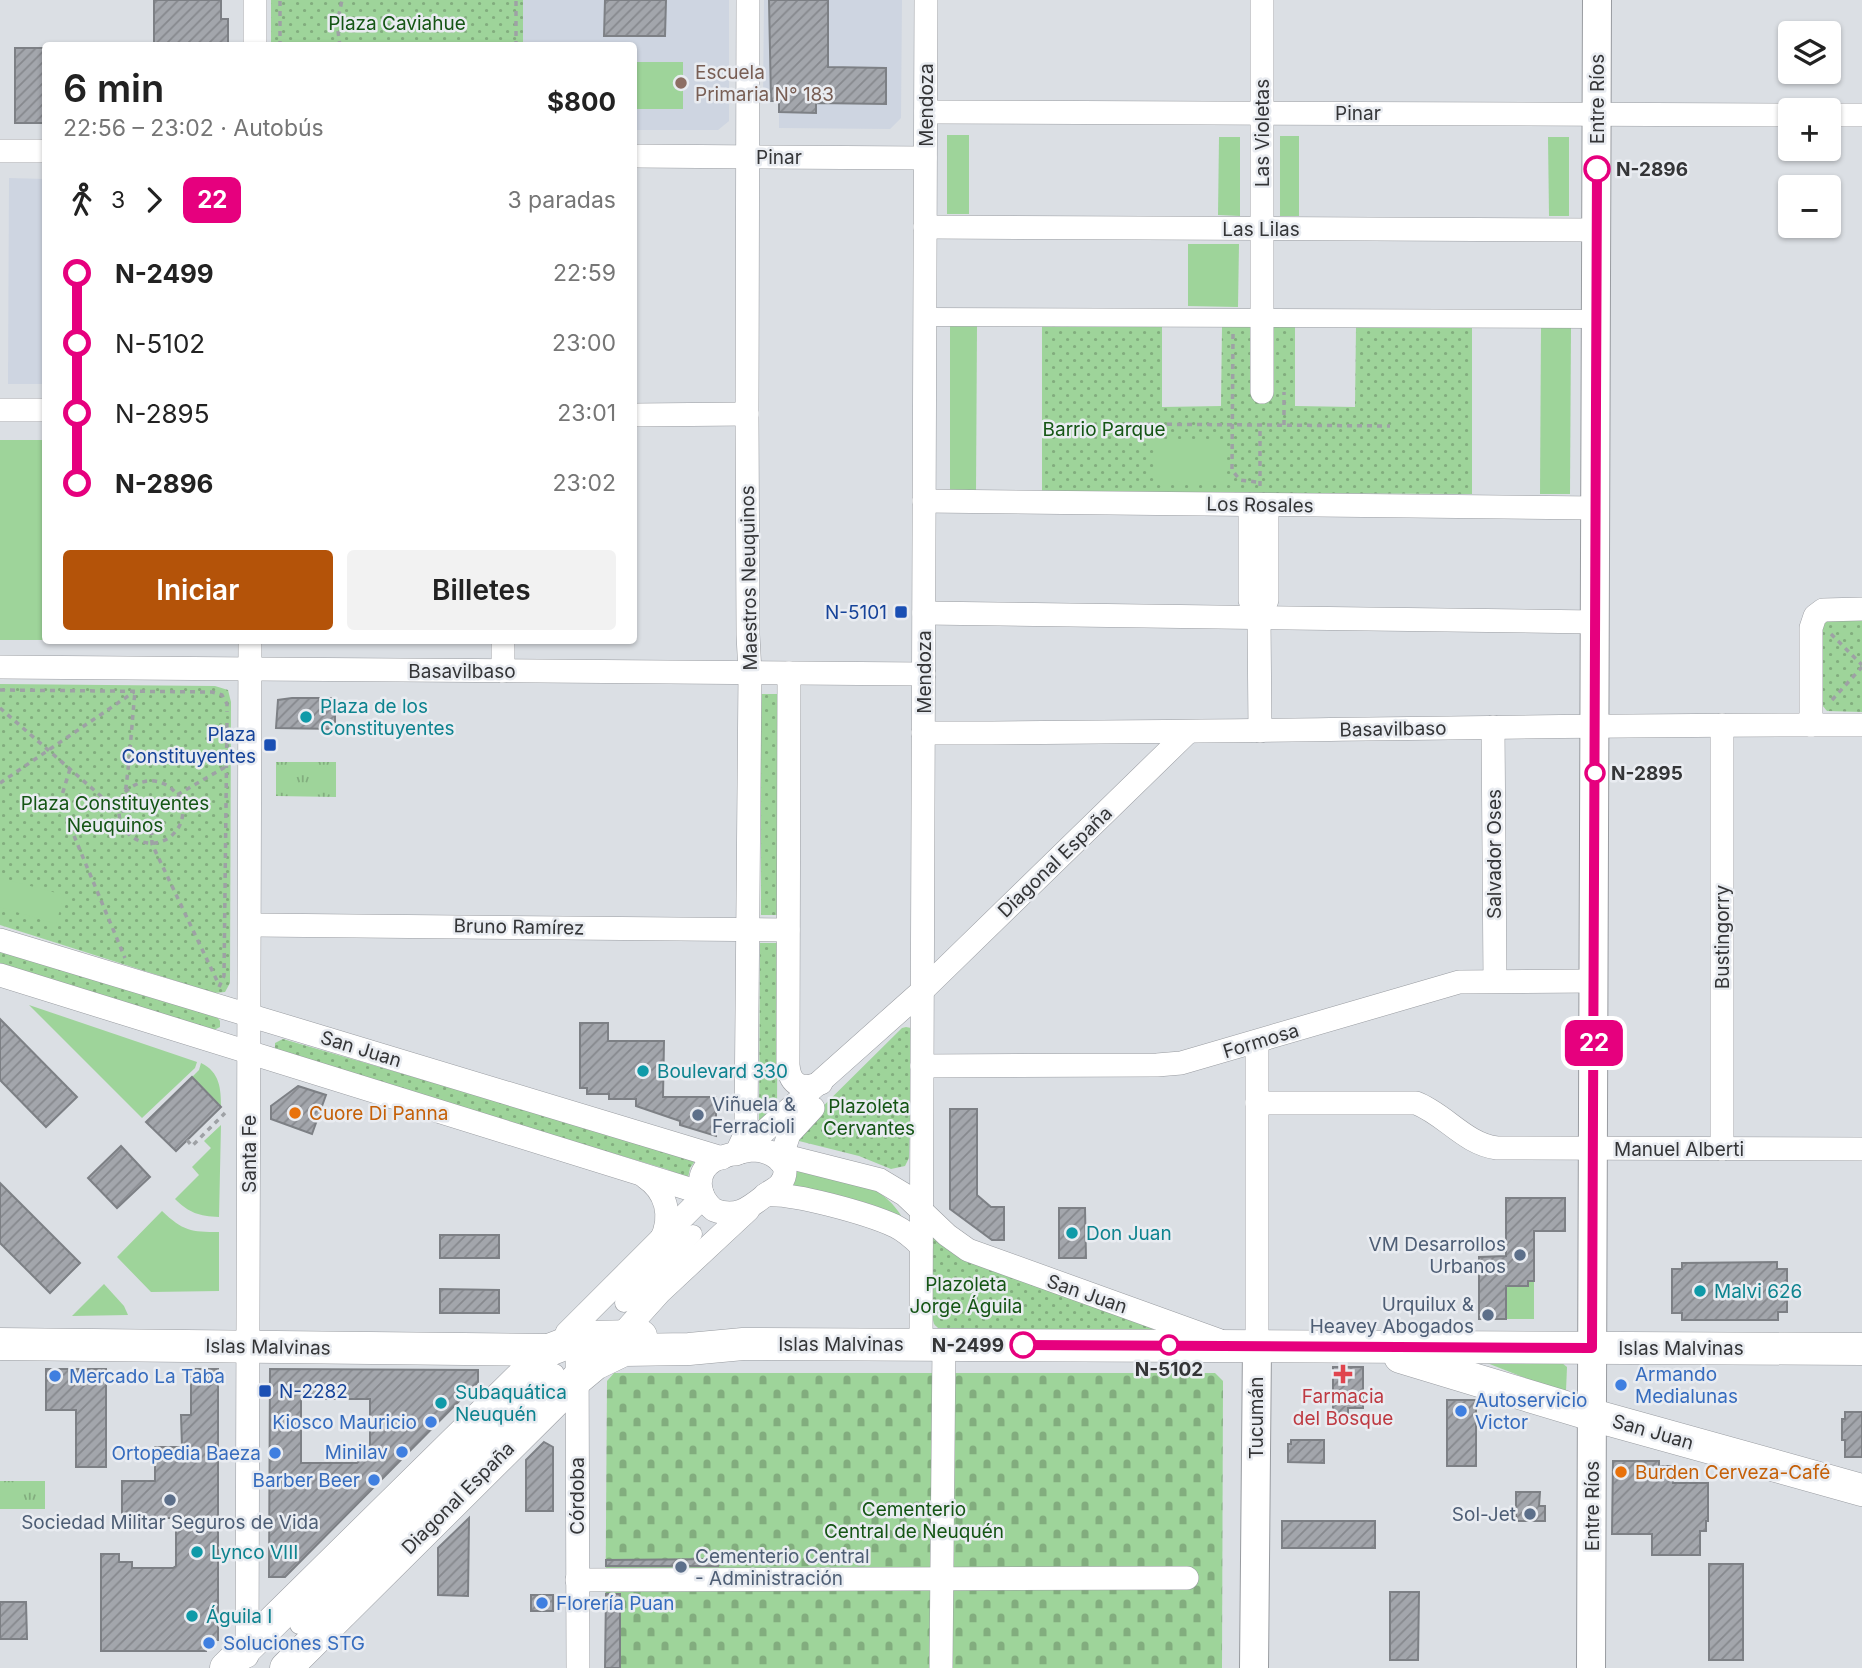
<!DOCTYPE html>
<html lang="es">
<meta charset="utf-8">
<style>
:root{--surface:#fff;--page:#f2f2f2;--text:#222;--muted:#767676;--accent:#b45309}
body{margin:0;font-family:Inter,sans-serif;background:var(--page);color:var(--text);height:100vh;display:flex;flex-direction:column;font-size:26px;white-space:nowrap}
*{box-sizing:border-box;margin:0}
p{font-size:23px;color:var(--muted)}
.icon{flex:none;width:38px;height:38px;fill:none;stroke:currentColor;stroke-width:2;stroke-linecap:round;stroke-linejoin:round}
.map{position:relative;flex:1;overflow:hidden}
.details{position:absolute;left:42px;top:42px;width:595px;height:602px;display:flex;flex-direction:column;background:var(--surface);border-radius:7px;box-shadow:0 2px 5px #0004}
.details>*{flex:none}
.badge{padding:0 14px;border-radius:10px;font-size:24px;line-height:46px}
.fabs{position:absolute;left:1778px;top:21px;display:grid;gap:14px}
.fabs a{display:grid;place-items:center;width:63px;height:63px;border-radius:7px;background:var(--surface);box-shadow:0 2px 5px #0004;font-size:35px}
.map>.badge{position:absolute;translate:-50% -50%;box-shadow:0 0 0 4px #fff}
.legs{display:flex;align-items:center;gap:10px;height:77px;padding:0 21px;font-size:23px}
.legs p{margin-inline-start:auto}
.summary{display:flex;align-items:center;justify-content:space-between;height:119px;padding:0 21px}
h1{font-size:38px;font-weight:600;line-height:52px}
.action{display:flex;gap:14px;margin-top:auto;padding:14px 21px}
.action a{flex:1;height:80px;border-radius:7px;background:var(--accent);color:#fff;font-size:28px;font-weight:600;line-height:80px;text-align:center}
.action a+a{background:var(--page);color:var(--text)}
ul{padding:0 21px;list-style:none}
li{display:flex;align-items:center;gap:24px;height:70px;font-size:26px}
li i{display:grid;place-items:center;width:10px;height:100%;margin:0 9px;background:currentColor}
li i::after{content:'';width:18px;height:18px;margin:-9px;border:5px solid;border-radius:50%;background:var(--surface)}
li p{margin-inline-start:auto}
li:first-child i{background:linear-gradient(#0000 50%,currentColor 0)}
li:last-child i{background:linear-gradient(currentColor 50%,#0000 0)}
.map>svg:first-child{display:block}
</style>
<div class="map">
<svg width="1862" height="1668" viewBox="0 0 1862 1668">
<defs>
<pattern id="grass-tufts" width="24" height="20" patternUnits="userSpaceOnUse" patternTransform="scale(1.75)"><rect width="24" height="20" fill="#9ed49a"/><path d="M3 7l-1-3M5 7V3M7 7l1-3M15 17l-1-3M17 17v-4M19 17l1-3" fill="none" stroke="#82ad7e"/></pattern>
<pattern id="cemetery-stones" width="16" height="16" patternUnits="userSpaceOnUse" patternTransform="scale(1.75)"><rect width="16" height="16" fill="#9ed49a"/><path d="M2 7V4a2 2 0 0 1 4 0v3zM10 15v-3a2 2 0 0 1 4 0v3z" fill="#82ad7e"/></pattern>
<pattern id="park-dots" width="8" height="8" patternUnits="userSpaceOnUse" patternTransform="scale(1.75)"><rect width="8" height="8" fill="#9ed49a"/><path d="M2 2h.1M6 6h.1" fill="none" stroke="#82ad7e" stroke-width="1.8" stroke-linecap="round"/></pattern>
<pattern id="building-hatch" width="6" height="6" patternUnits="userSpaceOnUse" patternTransform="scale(1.75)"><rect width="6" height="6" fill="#a3a6ac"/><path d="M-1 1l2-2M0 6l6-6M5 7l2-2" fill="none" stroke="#86888d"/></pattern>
</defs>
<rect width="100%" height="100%" fill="#dbdfe4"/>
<g fill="#ced5e1">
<path d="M523,0H729V121L718,130H634V46H523Z"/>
<path d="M764,0H902L901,118L890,129L779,128V101H763Z"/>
<path d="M9,178L45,179V384H8Z"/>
</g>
<g fill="url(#grass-tufts)">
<path d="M276,762H336V797L276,796Z"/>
<rect x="0" y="1481" width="45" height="28"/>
</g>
<path fill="url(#cemetery-stones)" d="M614,1373H1215L1223,1381L1222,1668H605L607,1381Z"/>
<g fill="url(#park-dots)">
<rect x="271" y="0" width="252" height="45"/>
<path d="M1042,326L1162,327V407L1221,406L1222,327H1295V406L1355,407L1356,327L1472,328V494L1042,492Z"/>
<path d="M1862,618V712L1827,711L1822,705L1821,630L1825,620Z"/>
<path d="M0,684L215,686L228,690L231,702L230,983L225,992L214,993L0,925Z"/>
<path d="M761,694H778L777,915H761Z"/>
<path d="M760,943H778L777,1107L759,1125Z"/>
<path d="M0,950L217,1017L220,1021V1027L212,1031L0,963Z"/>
<path d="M906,1027L911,1028L913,1033L909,1158L905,1166L891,1169L859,1156L799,1141L798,1131L902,1028Z"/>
<path d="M283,1039L675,1153L696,1160L690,1168L688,1178L666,1169L279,1054L275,1049V1043Z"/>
<path d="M933,1235L1155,1329L1154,1331L938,1328L934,1324L932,1316Z"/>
</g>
<g fill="#9ed49a">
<rect x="634" y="62" width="49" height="47"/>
<rect x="947" y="135" width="22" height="79"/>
<rect x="1280" y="136" width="19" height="80"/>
<path d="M1219,137H1240V216L1218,215Z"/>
<path d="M1548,137H1569V216H1549Z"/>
<path d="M1188,244H1239L1238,307L1188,306Z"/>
<path d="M950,326H977L976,492H950Z"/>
<path d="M1541,328H1571L1570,494H1540Z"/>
<rect x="1154" y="439" width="73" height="42"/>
<rect x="0" y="440" width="45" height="200"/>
<path d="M0,878L64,895L56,924L0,907Z"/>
<path d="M29,1005L197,1062L195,1068L142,1118Z"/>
<path d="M201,1063C220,1072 221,1089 221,1107L192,1077L199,1070Z"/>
<path d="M221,1125L219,1217C199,1216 189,1213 175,1199L199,1175L192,1167L211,1148L204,1141Z"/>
<path d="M792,1163C834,1175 887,1180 906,1225L788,1188Z"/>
<path d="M162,1211C183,1231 191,1232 219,1232V1291L151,1292L117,1257Z"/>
<path d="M1528,1281H1534V1319H1506V1286H1528Z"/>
<path d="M104,1284L124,1306L128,1315L72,1316Z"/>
<path d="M1487,1363H1562L1567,1367L1566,1391L1561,1392Z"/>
</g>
<g fill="url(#building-hatch)" stroke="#7d8085" stroke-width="2" fill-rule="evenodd">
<path d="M154,0H221V19H228V46L154,45Z"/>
<path d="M605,0H666L665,36H604Z"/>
<path d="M769,0H828V67L886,68V104L816,103V113L779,112V101H771Z"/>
<rect x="15" y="48" width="31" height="75"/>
<path d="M292,698H335V729L276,728L278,700Z"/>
<path d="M0,1019L77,1097L46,1127L0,1080Z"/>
<path d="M580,1023H608V1041H664L663,1097H716V1136L680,1125V1121L636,1106V1099H609V1094H587V1088H580Z"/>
<path d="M192,1077L221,1107L176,1151L146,1122Z"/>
<path d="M298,1086L326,1095L312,1134L271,1119V1106Z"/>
<path d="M950,1109H977V1195L991,1207H1004V1240H992L950,1209Z"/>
<path d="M121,1146L150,1177L117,1208L88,1178Z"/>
<path d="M0,1183L80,1263L50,1293L0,1243Z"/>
<path d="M1506,1198H1565V1231H1534V1281H1528V1286H1506V1319H1479V1257L1506,1256Z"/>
<path d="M1059,1208H1085L1086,1258H1059Z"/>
<rect x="440" y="1235" width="59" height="23"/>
<path d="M1777,1262V1269H1787V1312H1778V1320H1682V1313H1672V1269H1682V1263Z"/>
<path d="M440,1289L499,1290V1313H440Z"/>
<path d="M1333,1367H1363V1408H1348V1414H1333Z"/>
<path d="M46,1369H106V1467H76V1410H46Z"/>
<path d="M191,1369H218V1640H214V1648H206V1651H101V1554H119V1562H132V1568H173L176,1566V1518H122V1481H155V1447H182L181,1415H191Z"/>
<path d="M270,1369L478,1370V1382L285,1577H269ZM301,1399H370V1451L357,1463H301Z"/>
<rect x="1447" y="1400" width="29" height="66"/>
<path d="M1845,1412H1862V1457H1845V1440H1842V1419H1845Z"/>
<path d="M1291,1440H1324V1463L1288,1462V1444H1291Z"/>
<path d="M544,1442L553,1447V1511H526V1460Z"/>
<path d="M1613,1461H1659V1466H1673V1483H1708V1521H1706V1531H1700V1555H1652V1534H1612Z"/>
<path d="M1516,1492H1540L1539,1506H1545V1521H1516Z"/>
<path d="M469,1518L468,1596L438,1595V1548Z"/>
<rect x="1282" y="1521" width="93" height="27"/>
<path d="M718,1559V1566H606V1560Z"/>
<rect x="1709" y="1564" width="34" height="96"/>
<path d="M1390,1592H1419L1418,1660H1390Z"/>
<path d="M606,1594H620V1668H605Z"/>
<rect x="531" y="1595" width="22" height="16"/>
<path d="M0,1602H26L27,1639H0Z"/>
</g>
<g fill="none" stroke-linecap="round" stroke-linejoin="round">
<defs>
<g id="pedestrian">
<path d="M925,317L1596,319"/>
<path d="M624,1303L693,1234"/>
<path d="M299,1625L555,1373"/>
</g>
<g id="minor">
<path d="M255,46V0"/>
<path d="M926,112L1790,115"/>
<path d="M1829,115H1862"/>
<path d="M0,151H46"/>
<path d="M634,156L925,158"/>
<path d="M925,227L1596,230"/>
<path d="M1262,392V0"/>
<path d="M0,410H46"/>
<path d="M634,415L747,414"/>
<path d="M924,501L1596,508"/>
<path d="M1250,505V600L1253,610L1259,618"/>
<path d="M924,613L1595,622"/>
<path d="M0,667L924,674"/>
<path d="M503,671V640"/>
<path d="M789,673L788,1065C790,1086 802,1090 821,1083"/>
<path d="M1811,725V628L1815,616L1823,610L1862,609"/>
<path d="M1493,727L1495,981"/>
<path d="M1260,731L1259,618L1267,600V505"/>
<path d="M923,733C1236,733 1549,724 1862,725"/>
<path d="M250,925L788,930"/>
<path d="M0,940L722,1158"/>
<path d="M0,975L702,1193"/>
<path d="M922,1066L1157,1065L1181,1063L1459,982L1594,981"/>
<path d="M1257,1103H1416C1445,1114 1465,1144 1497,1148L1862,1149"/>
<path d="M1722,1149V725"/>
<path d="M752,1150C769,1150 795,1163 781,1183C778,1188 772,1190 768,1193C750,1207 738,1219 714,1210C698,1197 694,1173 713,1161C724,1155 740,1152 752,1150Z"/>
<path d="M741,1152L923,990L1187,733"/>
<path d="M769,1152L880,1180L905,1195L947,1235L968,1250L1218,1340"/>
<path d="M736,1154L745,1135L746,1123L750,673L748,635L747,414L748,0"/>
<path d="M780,1161L789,1134L813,1108"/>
<path d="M645,1177C666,1191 673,1216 661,1240"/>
<path d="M765,1195C792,1192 869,1214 895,1226C905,1231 913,1238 921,1246"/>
<path d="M577,1325L578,1668"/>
<path d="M567,1333L703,1197"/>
<path d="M614,1343L660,1292L748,1210"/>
<path d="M921,1344L926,0"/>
<path d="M1257,1346V1042"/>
<path d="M577,1580L1187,1578"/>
<path d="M247,1656L250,640"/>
<path d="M941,1668L944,1345"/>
</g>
<g id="tertiary">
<path d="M1254,1668L1257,1346"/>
<path d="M1591,1668L1597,0"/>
</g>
<g id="secondary">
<path d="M0,1344L549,1350L583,1337L641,1336"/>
<path d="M1400,1357L1592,1415L1862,1490"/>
<path d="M226,1668L549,1350"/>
<path d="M286,1668L577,1379L595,1364L624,1350L689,1349L743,1344L1862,1349"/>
</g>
</defs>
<use href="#pedestrian" stroke="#989ba0" stroke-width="19"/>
<use href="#minor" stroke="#989ba0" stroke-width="24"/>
<use href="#tertiary" stroke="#989ba0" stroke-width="30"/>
<use href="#secondary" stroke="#989ba0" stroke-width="33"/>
<g stroke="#9ea1a5" stroke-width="3.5" stroke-dasharray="5 5" stroke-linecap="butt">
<path d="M280,46V0"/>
<path d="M340,46L337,24L342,0"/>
<path d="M516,46V0"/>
<path d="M1233,334L1232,470L1240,480L1257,482"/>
<path d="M1127,424L1390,426"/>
<path d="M1284,425V392"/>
<path d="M1260,486V425"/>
<path d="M1831,634L1862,665"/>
<path d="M0,690L212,692L222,695L227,704V712"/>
<path d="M1832,700L1862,667"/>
<path d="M0,708L118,811L151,810L227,766"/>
<path d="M70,769L62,795L67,819L125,958"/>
<path d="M0,783L134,692"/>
<path d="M125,792C163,758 204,810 170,837C150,852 120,838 119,813C118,803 124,796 126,787C130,755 132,723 135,691"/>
<path d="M151,810L152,844L219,985"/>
<path d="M219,987L224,976L227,720"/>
<path d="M187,1140L192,1146L225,1113"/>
</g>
<use href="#pedestrian" stroke="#fff" stroke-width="18"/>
<use href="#minor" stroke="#fff" stroke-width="23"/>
<use href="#tertiary" stroke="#fff" stroke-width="28"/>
<use href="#secondary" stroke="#fff" stroke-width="32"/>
</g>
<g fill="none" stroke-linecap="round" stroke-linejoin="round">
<defs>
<path id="line-1" d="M1023,1345L1592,1348L1597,169"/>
</defs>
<use href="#line-1" stroke="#fff" stroke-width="16"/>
<use href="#line-1" stroke="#e6007e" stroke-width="10"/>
</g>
<circle fill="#8d6e63" stroke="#e9ecf1" stroke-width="2.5" cx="681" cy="83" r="7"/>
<g fill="#fff" stroke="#e6007e" stroke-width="3.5">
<circle cx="1597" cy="169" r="12"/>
<circle cx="1595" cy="773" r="9"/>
<circle cx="1023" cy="1345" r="12"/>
<circle cx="1169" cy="1345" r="9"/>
</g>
<g fill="#1a4fb4" stroke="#e9ecf1" stroke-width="2.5">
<rect x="894" y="605" width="14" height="14" rx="3.5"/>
<rect x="263" y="738" width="14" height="14" rx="3.5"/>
<rect x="258" y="1384" width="14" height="14" rx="3.5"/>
</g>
<g fill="#0f9aa8" stroke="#e9ecf1" stroke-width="2.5">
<circle cx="306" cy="717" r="7"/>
<circle cx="643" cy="1071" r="7"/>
<circle cx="1072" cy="1233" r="7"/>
<circle cx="1700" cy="1291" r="7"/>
<circle cx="441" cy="1403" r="7"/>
<circle cx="197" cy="1552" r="7"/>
<circle cx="192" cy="1616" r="7"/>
</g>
<g fill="#e8710a" stroke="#e9ecf1" stroke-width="2.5">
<circle cx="295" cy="1113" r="7"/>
<circle cx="1621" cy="1472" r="7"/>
</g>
<g fill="#5c6f8a" stroke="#e9ecf1" stroke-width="2.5">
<circle cx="698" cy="1115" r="7"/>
<circle cx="1520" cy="1255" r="7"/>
<circle cx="1488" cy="1315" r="7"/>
<circle cx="170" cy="1500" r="7"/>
<circle cx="1530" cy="1514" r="7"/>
<circle cx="681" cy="1567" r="7"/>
</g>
<path fill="#e0444e" stroke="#e9ecf1" stroke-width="2.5" d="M1339.5 1363.5h7v7h7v7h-7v7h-7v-7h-7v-7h7z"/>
<g fill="#3f7fe0" stroke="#e9ecf1" stroke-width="2.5">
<circle cx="55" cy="1376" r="7"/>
<circle cx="1621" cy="1385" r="7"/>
<circle cx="1461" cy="1411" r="7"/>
<circle cx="431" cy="1422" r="7"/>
<circle cx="402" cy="1452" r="7"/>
<circle cx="275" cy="1453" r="7"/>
<circle cx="374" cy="1480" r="7"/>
<circle cx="542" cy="1603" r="7"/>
<circle cx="209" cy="1643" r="7"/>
</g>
<g text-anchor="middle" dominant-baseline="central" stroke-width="5" stroke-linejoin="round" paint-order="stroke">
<g font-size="19" fill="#145514" stroke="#e9ecf1">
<text x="397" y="23">Plaza Caviahue</text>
<text x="1104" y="429">Barrio Parque</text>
<text x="115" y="803">Plaza Constituyentes<tspan x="115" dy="22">Neuquinos</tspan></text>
<text x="869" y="1106">Plazoleta<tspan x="869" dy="22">Cervantes</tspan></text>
<text x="966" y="1284">Plazoleta<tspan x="966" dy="22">Jorge Águila</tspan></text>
<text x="914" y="1509">Cementerio<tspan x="914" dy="22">Central de Neuquén</tspan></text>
</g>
<g font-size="19" fill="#785e54" stroke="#e9ecf1" text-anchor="start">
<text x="695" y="72">Escuela<tspan x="695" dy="22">Primaria N° 183</tspan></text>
</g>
<g font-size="19" fill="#343537" stroke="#e9ecf1">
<text transform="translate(1597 99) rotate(-90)">Entre Ríos</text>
<text transform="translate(926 105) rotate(-90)">Mendoza</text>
<text x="1358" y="113">Pinar</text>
<text transform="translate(1262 133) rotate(-90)">Las Violetas</text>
<text x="779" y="157">Pinar</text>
<text x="1261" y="229">Las Lilas</text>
<text transform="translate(1260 505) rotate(1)">Los Rosales</text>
<text transform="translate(749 578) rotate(-91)">Maestros Neuquinos</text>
<text x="462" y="671">Basavilbaso</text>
<text transform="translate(924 672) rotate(-90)">Mendoza</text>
<text transform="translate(1393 729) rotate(-1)">Basavilbaso</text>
<text transform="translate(1494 854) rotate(-90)">Salvador Oses</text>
<text transform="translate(1055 862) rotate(-44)">Diagonal España</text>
<text transform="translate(519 927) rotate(1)">Bruno Ramírez</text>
<text transform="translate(1722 937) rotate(-90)">Bustingorry</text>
<text transform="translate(1261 1041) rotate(-17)">Formosa</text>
<text transform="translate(361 1049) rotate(17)">San Juan</text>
<text x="1679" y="1149">Manuel Alberti</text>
<text transform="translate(249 1154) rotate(-90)">Santa Fe</text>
<text transform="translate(1087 1294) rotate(19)">San Juan</text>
<text x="841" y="1344">Islas Malvinas</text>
<text transform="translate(268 1347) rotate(1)">Islas Malvinas</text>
<text x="1681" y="1348">Islas Malvinas</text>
<text transform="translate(1256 1418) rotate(-90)">Tucumán</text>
<text transform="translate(1653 1432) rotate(16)">San Juan</text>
<text transform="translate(577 1496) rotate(-90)">Córdoba</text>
<text transform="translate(458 1498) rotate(-45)">Diagonal España</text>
<text transform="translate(1592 1506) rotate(-90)">Entre Ríos</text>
</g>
<g font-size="19" font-weight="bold" fill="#343537" stroke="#e9ecf1" text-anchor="start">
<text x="1616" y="169">N-2896</text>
<text x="1611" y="773">N-2895</text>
<text x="1004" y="1345" text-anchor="end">N-2499</text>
<text x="1169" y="1369" text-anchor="middle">N-5102</text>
</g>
<g font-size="19" fill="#164399" stroke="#e9ecf1" text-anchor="end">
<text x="887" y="612">N-5101</text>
<text x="256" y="734">Plaza<tspan x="256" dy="22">Constituyentes</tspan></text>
<text x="279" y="1391" text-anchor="start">N-2282</text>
</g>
<g font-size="19" fill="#0d838f" stroke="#e9ecf1" text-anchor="start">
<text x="320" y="706">Plaza de los<tspan x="320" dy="22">Constituyentes</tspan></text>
<text x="657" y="1071">Boulevard 330</text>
<text x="1086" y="1233">Don Juan</text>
<text x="1714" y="1291">Malvi 626</text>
<text x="455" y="1392">Subaquática<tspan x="455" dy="22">Neuquén</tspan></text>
<text x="211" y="1552">Lynco VIII</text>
<text x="206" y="1616">Águila I</text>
</g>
<g font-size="19" fill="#4e5e75" stroke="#e9ecf1" text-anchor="end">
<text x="712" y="1104" text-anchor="start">Viñuela &amp;<tspan x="712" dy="22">Ferracioli</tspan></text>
<text x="1506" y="1244">VM Desarrollos<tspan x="1506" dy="22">Urbanos</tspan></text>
<text x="1474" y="1304">Urquilux &amp;<tspan x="1474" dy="22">Heavey Abogados</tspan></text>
<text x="1516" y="1514">Sol-Jet</text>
<text x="170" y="1522" text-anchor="middle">Sociedad Militar Seguros de Vida</text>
<text x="695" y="1556" text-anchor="start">Cementerio Central<tspan x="695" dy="22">- Administración</tspan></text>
</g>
<g font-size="19" fill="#c56008" stroke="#e9ecf1" text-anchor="start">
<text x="309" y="1113">Cuore Di Panna</text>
<text x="1635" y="1472">Burden Cerveza-Café</text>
</g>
<g font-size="19" fill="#366cbe" stroke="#e9ecf1" text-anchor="start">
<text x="1635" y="1374">Armando<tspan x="1635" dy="22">Medialunas</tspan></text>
<text x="69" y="1376">Mercado La Taba</text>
<text x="1475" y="1400">Autoservicio<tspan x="1475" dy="22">Victor</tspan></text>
<text x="417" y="1422" text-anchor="end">Kiosco Mauricio</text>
<text x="388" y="1452" text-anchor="end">Minilav</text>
<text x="261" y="1453" text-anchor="end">Ortopedia Baeza</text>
<text x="360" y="1480" text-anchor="end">Barber Beer</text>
<text x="556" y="1603">Florería Puan</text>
<text x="223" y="1643">Soluciones STG</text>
</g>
<g font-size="19" fill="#be3a42" stroke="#e9ecf1">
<text x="1343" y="1396">Farmacia<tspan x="1343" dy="22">del Bosque</tspan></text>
</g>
</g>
</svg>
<div class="fabs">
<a><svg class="icon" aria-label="layers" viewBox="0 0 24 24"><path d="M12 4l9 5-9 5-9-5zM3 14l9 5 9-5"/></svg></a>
<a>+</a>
<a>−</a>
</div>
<b class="badge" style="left:1594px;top:1043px;background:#e6007e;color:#fff">22</b>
<section class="details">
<div class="summary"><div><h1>6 min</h1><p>22:56 – 23:02 · Autobús</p></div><b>$800</b></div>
<div class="legs"><svg class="icon" aria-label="walk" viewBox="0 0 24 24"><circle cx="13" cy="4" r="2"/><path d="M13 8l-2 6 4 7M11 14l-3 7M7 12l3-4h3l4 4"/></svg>3<svg class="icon" aria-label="forward" viewBox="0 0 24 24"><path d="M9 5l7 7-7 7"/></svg><b class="badge" style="background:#e6007e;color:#fff">22</b><p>3 paradas</p></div>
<ul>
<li><i style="color:#e6007e"></i><b>N-2499</b><p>22:59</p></li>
<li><i style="color:#e6007e"></i><span>N-5102</span><p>23:00</p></li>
<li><i style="color:#e6007e"></i><span>N-2895</span><p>23:01</p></li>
<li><i style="color:#e6007e"></i><b>N-2896</b><p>23:02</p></li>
</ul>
<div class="action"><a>Iniciar</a><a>Billetes</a></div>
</section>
</div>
